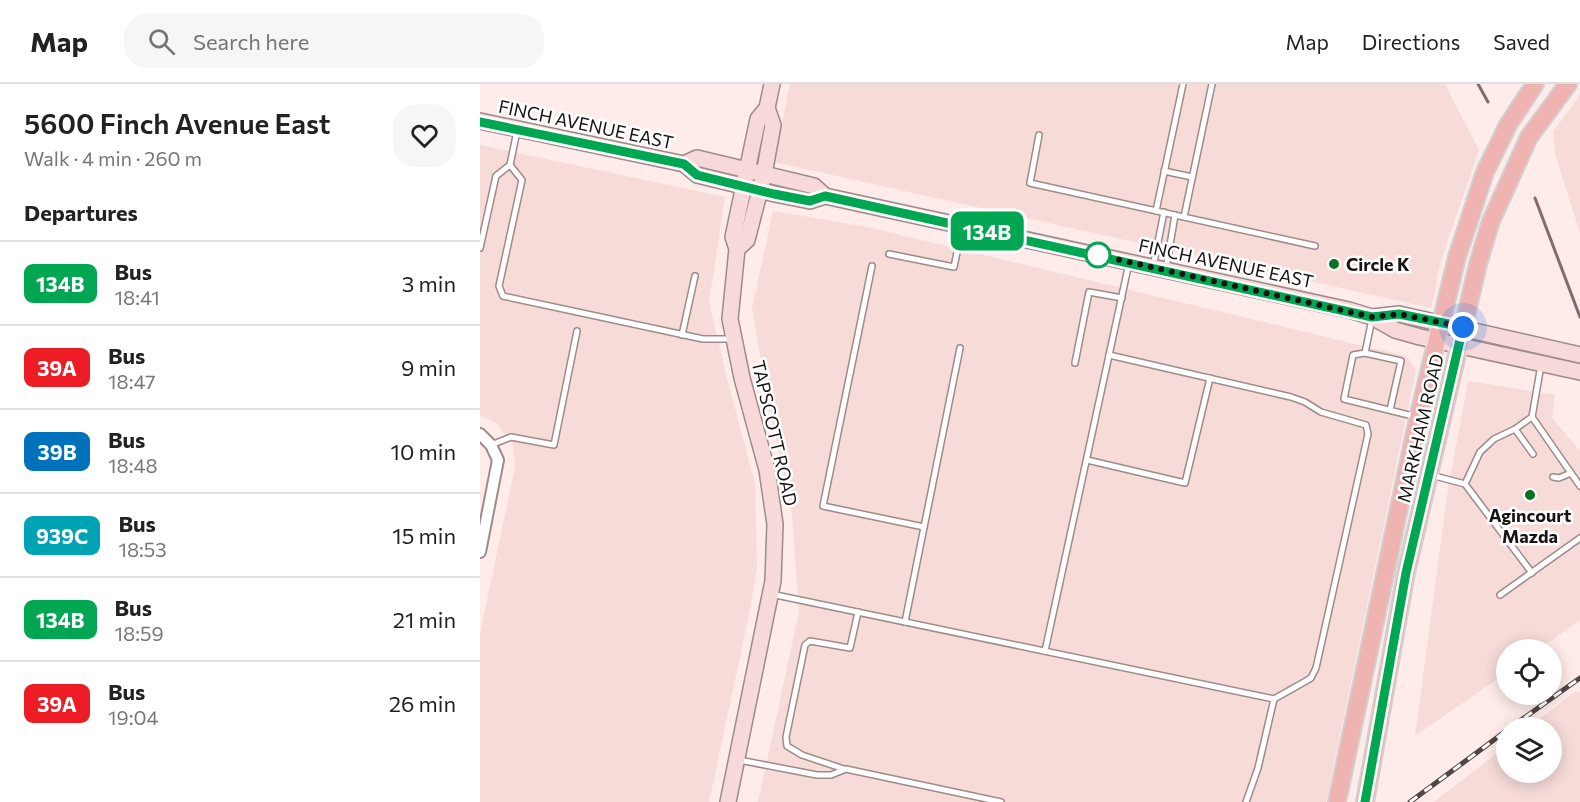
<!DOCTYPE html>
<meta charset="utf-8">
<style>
:root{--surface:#fff;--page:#f6f6f6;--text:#222;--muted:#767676;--line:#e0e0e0}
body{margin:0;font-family:Commissioner,sans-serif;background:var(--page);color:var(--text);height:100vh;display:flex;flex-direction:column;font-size:22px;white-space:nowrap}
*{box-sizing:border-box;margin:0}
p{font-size:20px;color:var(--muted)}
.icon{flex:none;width:33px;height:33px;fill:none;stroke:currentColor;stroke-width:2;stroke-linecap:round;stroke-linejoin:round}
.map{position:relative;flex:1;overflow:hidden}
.details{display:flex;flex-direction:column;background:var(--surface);width:480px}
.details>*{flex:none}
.badge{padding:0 12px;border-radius:9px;font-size:21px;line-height:39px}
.fabs{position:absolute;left:1016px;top:555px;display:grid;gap:12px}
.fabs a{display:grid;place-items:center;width:66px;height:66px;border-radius:50%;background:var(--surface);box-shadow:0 3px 15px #0003;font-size:30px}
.you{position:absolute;width:30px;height:30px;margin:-15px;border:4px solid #fff;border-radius:50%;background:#1a73e8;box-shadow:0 0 0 9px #1a73e833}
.map>.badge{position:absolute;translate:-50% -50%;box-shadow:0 0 0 3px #fff}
h2{padding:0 24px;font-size:22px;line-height:54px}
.round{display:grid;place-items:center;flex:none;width:63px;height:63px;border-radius:24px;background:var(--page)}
.summary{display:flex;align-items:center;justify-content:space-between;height:102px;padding:0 24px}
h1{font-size:28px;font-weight:600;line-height:45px}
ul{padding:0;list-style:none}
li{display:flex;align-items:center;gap:18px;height:84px;padding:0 24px;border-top:2px solid var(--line)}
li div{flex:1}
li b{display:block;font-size:22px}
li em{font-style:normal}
li .badge{min-width:66px;font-weight:700;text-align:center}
header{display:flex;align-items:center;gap:36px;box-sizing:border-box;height:84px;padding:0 30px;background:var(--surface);border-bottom:2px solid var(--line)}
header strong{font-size:28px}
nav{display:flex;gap:33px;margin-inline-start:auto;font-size:21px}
.search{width:420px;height:54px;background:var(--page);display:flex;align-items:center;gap:15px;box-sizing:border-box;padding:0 21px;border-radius:24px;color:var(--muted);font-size:22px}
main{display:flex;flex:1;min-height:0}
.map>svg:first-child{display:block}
</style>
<header>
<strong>Map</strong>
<div class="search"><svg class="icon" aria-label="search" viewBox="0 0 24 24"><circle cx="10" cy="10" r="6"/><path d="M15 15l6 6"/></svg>Search here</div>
<nav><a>Map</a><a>Directions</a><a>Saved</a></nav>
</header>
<main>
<section class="details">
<div class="summary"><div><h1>5600 Finch Avenue East</h1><p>Walk · 4 min · 260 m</p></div><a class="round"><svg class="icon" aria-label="heart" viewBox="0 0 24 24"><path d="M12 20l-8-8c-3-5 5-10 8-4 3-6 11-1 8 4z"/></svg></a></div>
<h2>Departures</h2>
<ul>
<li><span class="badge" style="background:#00a651;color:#fff">134B</span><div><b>Bus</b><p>18:41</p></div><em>3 min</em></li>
<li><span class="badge" style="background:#ed1c24;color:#fff">39A</span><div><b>Bus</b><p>18:47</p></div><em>9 min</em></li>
<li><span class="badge" style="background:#0072bc;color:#fff">39B</span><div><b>Bus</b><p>18:48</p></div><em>10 min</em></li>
<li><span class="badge" style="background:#00a3b4;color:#fff">939C</span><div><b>Bus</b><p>18:53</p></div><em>15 min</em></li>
<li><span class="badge" style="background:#00a651;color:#fff">134B</span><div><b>Bus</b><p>18:59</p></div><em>21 min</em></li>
<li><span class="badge" style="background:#ed1c24;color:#fff">39A</span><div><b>Bus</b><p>19:04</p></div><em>26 min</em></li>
</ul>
</section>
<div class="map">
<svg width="1100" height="718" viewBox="0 0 1100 718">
<rect width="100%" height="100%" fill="#feebea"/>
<g fill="#f6dbd9">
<path d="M310,0H965L999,66L961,176L951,224L294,78Z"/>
<path d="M1100,11V149L1075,70L1073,48Z"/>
<path d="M0,61L245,113L229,218L248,298L275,400L277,484L270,526L229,718H0V550L35,383L33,361L16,339L0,332Z"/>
<path d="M293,127L387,143L926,272L936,286L846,718H278L319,528L312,430L286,307L272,225Z"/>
<path d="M988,297L1075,311L1072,334L1100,367V536L1060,565L1026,566V589L935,652L968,405Z"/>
<path d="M1095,608H1100V718H954L1026,662V688H1071V644L1049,643Z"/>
</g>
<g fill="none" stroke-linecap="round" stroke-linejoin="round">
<g stroke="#866a68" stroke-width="3">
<path d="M998,0L1008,18"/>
<path d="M1055,114L1100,233"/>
</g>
<defs>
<g id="lane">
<path d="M37,47L30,81L42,96L19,202L23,212L223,255H253"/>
<path d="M559,51L550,99L835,162"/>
<path d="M684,87L712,93"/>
<path d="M676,127L703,0"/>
<path d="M704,133L732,0"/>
<path d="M0,164L16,92L30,81"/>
<path d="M409,170L474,183L482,144"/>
<path d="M392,182L343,422L444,443"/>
<path d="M673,183L684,128"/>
<path d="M686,185L695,131"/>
<path d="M202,251L215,192"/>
<path d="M885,269L892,235"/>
<path d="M595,279L609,208L642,214"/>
<path d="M910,326L921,277L885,269L873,271L864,315L937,333"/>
<path d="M1052,333L1100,402"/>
<path d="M1035,345L1053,370"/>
<path d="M11,361L31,353L74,361L97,247"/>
<path d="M607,376L705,399L730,294"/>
<path d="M951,391L985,400"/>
<path d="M1073,393L1079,394L1091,389"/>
<path d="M1052,489L985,400L1000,368L1014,355L1035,345L1052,333L1061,281"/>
<path d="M291,510L794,615L826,597L831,594L836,584L888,350L886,341L841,328L825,318L811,313L629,271"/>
<path d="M1020,511L1100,454"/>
<path d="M425,538L480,264"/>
<path d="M565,567L649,179"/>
<path d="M259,676L337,691H351L366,685L521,718"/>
<path d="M364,685L322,671L307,662L306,653L325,561L330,557L370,564L378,528"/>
<path d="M766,718L778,684L794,615"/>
</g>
<path id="street" d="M0,350L11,361L18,376L0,468"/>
<g id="secondary">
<path d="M0,37L204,80L217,91L295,110L330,117L345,112L869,226L892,233L915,246L940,253L1100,288"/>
<path d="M204,80L217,74L334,102L345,112"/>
<path d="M257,165L267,156L284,90L293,41L287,24"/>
<path d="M892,233L919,230L1100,271"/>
<path d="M248,718L293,497L295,440L287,386L262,294L250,235L257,165L253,153L278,35L287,24L292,0"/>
</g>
<g id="primary">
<path d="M857,718L938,334L977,173L1005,88L1028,41L1055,0"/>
<path d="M885,718L926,489L998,180L1011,137L1049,53L1088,0"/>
</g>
</defs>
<use href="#lane" stroke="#9c8b8a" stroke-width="8"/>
<use href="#street" stroke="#9c8b8a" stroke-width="14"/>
<use href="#secondary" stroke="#9c8b8a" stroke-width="18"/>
<use href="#primary" stroke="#d1d0cf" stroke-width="20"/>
<use href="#lane" stroke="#fff" stroke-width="5"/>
<use href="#street" stroke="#fff" stroke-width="10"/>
<use href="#secondary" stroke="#f7d9d9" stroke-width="15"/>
<use href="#primary" stroke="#efb3b2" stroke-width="16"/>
<defs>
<g id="rail">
<path d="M1030,644L1100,594"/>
<path d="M930,718L1026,647"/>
</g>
</defs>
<use href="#rail" stroke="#504645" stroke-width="5"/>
<use href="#rail" stroke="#fff" stroke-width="3" stroke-dasharray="9" stroke-linecap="butt"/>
</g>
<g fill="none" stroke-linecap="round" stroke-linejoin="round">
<defs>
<path id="line" d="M0,38L204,80L217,91L294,110L330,117L345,112L892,233L919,230L983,243L926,489L885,718"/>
</defs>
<use href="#line" stroke="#fff" stroke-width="14"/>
<use href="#line" stroke="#00a651" stroke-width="9"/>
<path stroke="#181211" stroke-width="6" stroke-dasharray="0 10.8" d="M618,171L892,233L919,230L983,243"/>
</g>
<circle fill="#fff" stroke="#00a651" stroke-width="3" cx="618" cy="171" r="12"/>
<g fill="#067224" stroke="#fff" stroke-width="2">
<circle cx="854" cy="180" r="6"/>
<circle cx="1050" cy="411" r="6"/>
</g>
<g text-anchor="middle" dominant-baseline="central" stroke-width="5" stroke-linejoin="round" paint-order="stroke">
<g font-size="18" fill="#181211" stroke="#fff">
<text transform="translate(106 40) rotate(12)">FINCH AVENUE EAST</text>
<text transform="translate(746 179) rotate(12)">FINCH AVENUE EAST</text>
<text transform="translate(940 344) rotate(-77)">MARKHAM ROAD</text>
<text transform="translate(295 349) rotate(77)">TAPSCOTT ROAD</text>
</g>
<g font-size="18" font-weight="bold" fill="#181211" stroke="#fff" text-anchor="start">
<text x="866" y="180">Circle K</text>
<text x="1050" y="431" text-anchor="middle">Agincourt<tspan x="1050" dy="21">Mazda</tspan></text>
</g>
</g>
</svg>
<div class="fabs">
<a><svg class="icon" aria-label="locate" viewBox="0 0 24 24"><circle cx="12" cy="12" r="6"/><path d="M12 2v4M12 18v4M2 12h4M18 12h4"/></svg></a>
<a><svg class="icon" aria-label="layers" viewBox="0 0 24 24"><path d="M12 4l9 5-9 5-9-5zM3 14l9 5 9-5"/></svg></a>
</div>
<div class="you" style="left:983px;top:243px"></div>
<b class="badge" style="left:507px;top:147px;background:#00a651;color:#fff">134B</b>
</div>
</main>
